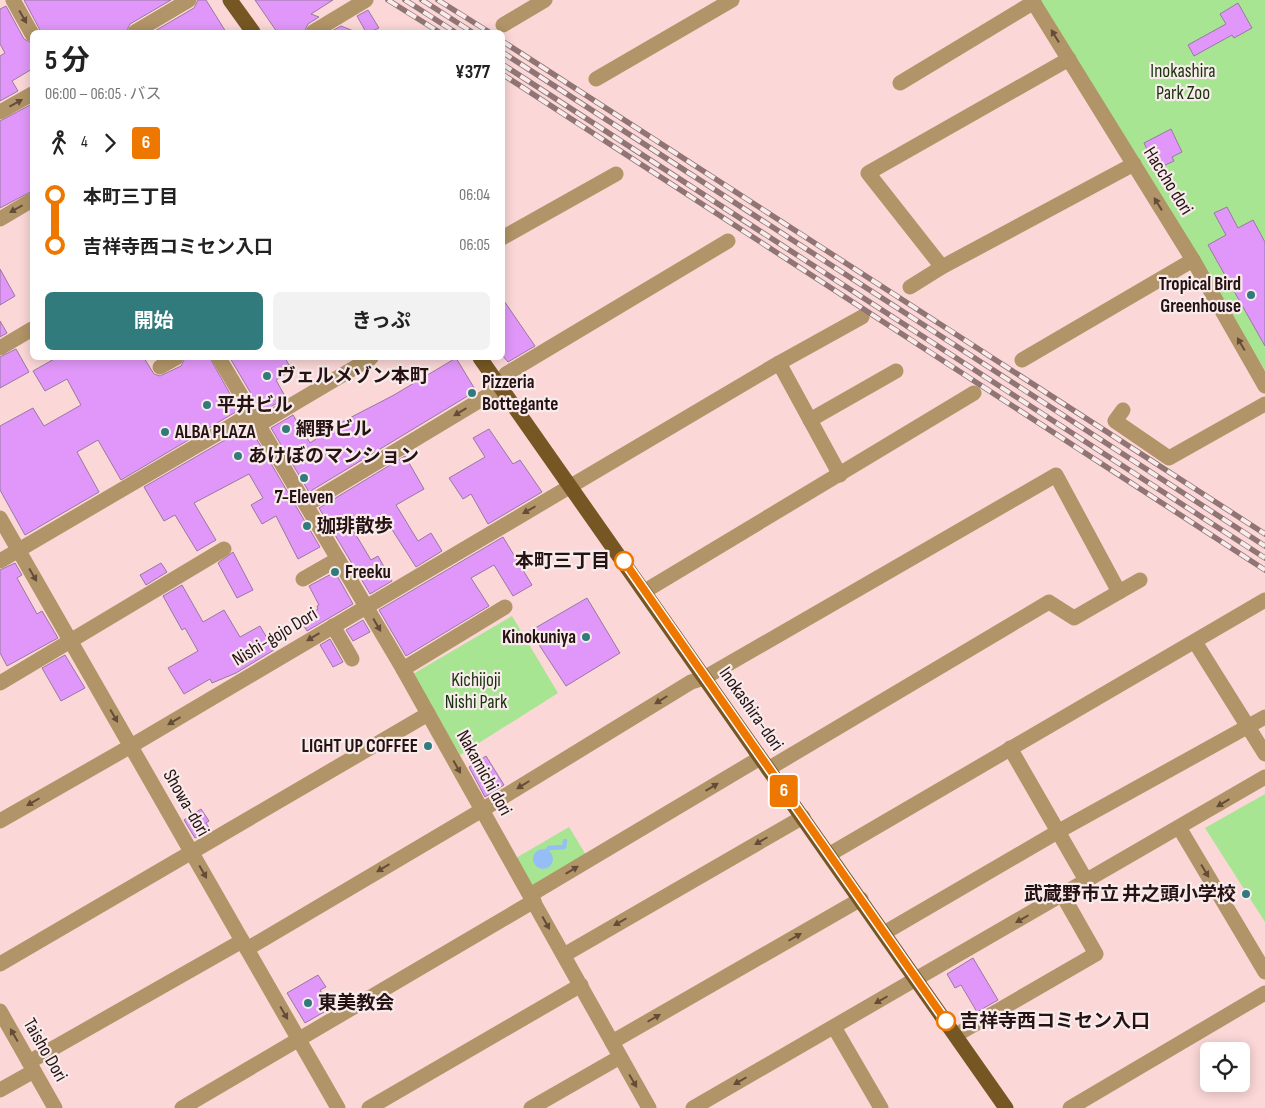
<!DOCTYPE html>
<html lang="ja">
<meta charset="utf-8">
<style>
:root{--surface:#fff;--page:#f2f2f2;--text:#222;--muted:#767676;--accent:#327b7d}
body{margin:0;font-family:"Sofia Sans Condensed","Noto Sans JP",sans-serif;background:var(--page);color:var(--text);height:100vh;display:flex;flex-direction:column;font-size:19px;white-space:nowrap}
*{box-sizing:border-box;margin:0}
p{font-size:16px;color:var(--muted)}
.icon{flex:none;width:28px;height:28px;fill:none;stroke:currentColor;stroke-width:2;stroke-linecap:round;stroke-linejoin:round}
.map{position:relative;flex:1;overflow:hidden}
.details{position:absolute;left:30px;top:30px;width:475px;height:330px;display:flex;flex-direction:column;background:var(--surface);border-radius:8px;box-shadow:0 2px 12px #0003}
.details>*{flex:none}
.badge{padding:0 10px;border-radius:4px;font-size:18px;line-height:32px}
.controls{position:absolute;left:1200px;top:1042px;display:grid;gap:10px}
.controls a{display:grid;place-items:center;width:50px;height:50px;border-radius:8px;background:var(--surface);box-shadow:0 2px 12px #0003;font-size:25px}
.map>.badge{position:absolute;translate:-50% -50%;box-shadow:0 0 0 2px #fff}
.legs{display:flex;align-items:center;gap:8px;height:55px;padding:0 15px;font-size:16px}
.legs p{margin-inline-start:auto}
.headline{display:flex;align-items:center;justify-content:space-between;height:85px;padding:0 15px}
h1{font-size:28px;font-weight:700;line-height:38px}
.cta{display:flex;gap:10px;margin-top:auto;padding:10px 15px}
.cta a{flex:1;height:58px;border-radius:8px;background:var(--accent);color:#fff;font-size:20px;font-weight:700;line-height:58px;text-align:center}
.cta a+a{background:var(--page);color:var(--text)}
ul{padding:0 15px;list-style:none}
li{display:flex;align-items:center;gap:18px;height:50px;font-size:19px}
li i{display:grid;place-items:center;width:8px;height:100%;margin:0 6px;background:currentColor}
li i::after{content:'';width:12px;height:12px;margin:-6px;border:4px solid;border-radius:50%;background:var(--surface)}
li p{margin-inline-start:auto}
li:first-child i{background:linear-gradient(#0000 50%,currentColor 0)}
li:last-child i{background:linear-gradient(currentColor 50%,#0000 0)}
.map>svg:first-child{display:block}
</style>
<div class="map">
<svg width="1265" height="1108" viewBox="0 0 1265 1108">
<rect width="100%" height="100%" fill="#fbd7d7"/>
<g fill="#a8e592">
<path d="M1036,0H1265V370Z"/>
<path d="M512,616L558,693L460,755L413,674Z"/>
<path d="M1265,794V922L1205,828Z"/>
<path d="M569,827L586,855L533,886L516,858Z"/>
</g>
<circle fill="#95bdf6" cx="543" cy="859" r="10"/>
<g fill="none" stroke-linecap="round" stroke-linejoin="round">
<path stroke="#95bdf6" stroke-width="4.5" d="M547,851L549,848L564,847L565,841"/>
</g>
<g fill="#e197f9" stroke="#9779a1">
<path d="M24,0H171L130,24L126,32H101L100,31L41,32Z"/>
<path d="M198,0H206L226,32H153L194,8Z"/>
<path d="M255,0H333L311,14L319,17L308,24L304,32H277Z"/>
<path d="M1238,3L1252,28L1234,38L1232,35L1194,56L1188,45L1226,24L1220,14Z"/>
<path d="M6,6L24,39L32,43V69L12,81L18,91L0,101V56L5,53L0,44V9Z"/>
<path d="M368,10L379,28L370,32H366L357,16Z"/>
<path d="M341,26L356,32H330Z"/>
<path d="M32,104V191L0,208V121Z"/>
<path d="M1171,129L1182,152L1172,157L1174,161L1161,167L1159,161L1153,162L1144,143Z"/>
<path d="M1227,207L1238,228L1253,220L1265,242V346L1208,245L1226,235L1214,213Z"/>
<path d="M0,269L15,296L0,305Z"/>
<path d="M502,298L535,346L508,362L502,355Z"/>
<path d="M0,321L7,333L0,337Z"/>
<path d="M16,349L29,372L0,388V357Z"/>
<path d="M56,358H144L154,374L160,376L181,366L185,358H210L239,410L121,480L98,440L77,452L99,492L25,535L0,490V426L33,408L44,426L81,405L67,379L45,391L33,371Z"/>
<path d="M230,358H285L292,370L276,380L286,398L262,412Z"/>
<path d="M456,358L476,391L309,492L271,428L293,415L310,443L338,424L394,395Z"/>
<path d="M249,426L320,547L298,559L276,516L262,524L251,505L263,498L249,474L194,503L216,540L197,551L175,515L164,521L144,487Z"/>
<path d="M489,429L513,464L520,460L542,492L488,524L471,494L463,499L449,478L485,457L473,438Z"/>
<path d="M405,456L424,489L396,505L418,541L431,533L442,551L416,567L382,514L353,530L371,560L378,556L392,581L370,594L319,508Z"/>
<path d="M503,537L532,585L513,596L494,565L471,578L489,606L406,656L379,610Z"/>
<path d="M233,552L253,590L237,598L218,563Z"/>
<path d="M15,563L22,575L17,578L37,614L42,611L58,638L7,666L0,653V570Z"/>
<path d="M161,563L167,572L146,585L140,575Z"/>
<path d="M335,572L353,604L307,631L300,620L318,609L317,606L319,605L309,586Z"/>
<path d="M182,585L203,622L224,610L240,637L260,626L274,650L236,673L212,683L210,679L184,694L168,668L198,651L185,628L182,630L163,596Z"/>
<path d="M587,598L620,653L566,686L530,631Z"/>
<path d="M363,620L370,632L353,641L346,630Z"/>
<path d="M330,639L343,662L333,667L320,645Z"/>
<path d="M65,655L85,688L61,701L42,668Z"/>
<path d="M486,756L504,785L485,797L469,767Z"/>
<path d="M201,809L209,821L206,823L210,829L195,838L184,820Z"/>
<path d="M973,958L998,1000L977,1012L961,985L955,988L947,974Z"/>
<path d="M318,975L326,987L320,990L331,1008L305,1023L287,993Z"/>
</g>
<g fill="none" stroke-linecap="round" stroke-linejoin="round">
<g stroke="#b19467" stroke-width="15">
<path d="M13,0L32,34"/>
<path d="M1032,0L1193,260L1265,386"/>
<path d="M503,25L545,0"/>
<path d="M135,32L189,0"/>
<path d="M313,32L366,0"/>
<path d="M1069,59L868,173L942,267L1134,164"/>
<path d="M596,79L732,0"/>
<path d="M900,83L1034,2"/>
<path d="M0,112L32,94"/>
<path d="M0,219L32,200"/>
<path d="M502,238L616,174"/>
<path d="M910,287L942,267"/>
<path d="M0,348L32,329"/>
<path d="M219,358L403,669L649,1108"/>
<path d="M1022,360L1193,260"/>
<path d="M779,363L840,475"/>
<path d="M160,367L176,358"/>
<path d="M1123,410L1115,421L1169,458L1265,404"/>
<path d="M810,420L896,371"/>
<path d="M258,425L371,358"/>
<path d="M306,505L492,393L506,374L728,241"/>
<path d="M0,518L338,1108"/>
<path d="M0,561L251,414"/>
<path d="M303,579L338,559"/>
<path d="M645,591L974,393"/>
<path d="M333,626L352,659"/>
<path d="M1195,642L1265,754"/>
<path d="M403,669L505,607"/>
<path d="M0,683L224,549"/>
<path d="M1010,748L1087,882"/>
<path d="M768,769L1049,602L1074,618L1119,592"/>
<path d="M0,821L131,746L779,363L862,317"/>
<path d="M1180,829L1265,972"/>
<path d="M830,854L1265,600"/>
<path d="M530,895L760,758"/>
<path d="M884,933L1059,831L1265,717"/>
<path d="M247,949L482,810L691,682L704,678L1056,475L1119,592L1140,580"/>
<path d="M564,955L803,817"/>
<path d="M0,964L428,714"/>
<path d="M0,1011L55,1108"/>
<path d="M834,1027L881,1108"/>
<path d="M956,1035L1096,954L1063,896"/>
<path d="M612,1042L861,899"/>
<path d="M29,1062L242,941"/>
<path d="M0,1090L34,1071"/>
<path d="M182,1108L534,901"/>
<path d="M369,1108L581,985"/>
<path d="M531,1108L620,1057"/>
<path d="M693,1108L1265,777"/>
<path d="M1070,1108L1265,993"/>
</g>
<g stroke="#765724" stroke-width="15">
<path d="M230,0L253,32"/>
<path d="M480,358L1006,1108"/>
</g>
<defs>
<g id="rail">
<path d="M388,0L439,32"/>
<path d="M405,0L455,32"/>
<path d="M422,0L472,32"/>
<path d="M438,0L489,32"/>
<path d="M502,41L1265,534"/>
<path d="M502,52L1265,546"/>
<path d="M502,64L1265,558"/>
<path d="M502,74L1265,570"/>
</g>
</defs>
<use href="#rail" stroke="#917575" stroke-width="5.5"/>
<use href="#rail" stroke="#f7ebeb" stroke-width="4" stroke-dasharray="11" stroke-linecap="butt"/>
</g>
<defs><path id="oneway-solid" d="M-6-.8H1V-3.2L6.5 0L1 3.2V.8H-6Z" transform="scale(1.25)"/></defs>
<g fill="#654c39">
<use href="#oneway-solid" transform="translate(23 17) rotate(60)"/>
<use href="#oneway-solid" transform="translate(1055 36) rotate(-122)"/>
<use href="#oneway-solid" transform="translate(16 103) rotate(-29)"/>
<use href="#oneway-solid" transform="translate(1158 204) rotate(-122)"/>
<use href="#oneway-solid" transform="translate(16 209) rotate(150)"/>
<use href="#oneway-solid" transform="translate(1241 344) rotate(-120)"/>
<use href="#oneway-solid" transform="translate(460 412) rotate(149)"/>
<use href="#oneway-solid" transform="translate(529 510) rotate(150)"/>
<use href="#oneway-solid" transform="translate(33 575) rotate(60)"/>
<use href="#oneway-solid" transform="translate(377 625) rotate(60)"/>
<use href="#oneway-solid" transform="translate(313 637) rotate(149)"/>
<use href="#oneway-solid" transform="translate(661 700) rotate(148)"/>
<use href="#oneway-solid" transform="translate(114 716) rotate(60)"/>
<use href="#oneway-solid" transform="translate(174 721) rotate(149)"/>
<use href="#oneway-solid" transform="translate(457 767) rotate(61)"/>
<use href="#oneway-solid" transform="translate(523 785) rotate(148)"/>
<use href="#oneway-solid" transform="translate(712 787) rotate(-31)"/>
<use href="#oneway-solid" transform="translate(33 802) rotate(150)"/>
<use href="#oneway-solid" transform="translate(1223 803) rotate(149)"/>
<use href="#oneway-solid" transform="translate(761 841) rotate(150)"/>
<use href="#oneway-solid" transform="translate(383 868) rotate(149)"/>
<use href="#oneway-solid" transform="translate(572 870) rotate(-31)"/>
<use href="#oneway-solid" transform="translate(1205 871) rotate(59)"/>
<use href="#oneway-solid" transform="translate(203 872) rotate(60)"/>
<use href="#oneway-solid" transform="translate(1022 919) rotate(150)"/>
<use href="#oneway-solid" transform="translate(620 922) rotate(150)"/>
<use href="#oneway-solid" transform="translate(546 923) rotate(61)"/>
<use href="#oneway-solid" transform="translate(795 937) rotate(-30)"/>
<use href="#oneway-solid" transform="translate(881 1000) rotate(150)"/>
<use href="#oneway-solid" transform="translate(284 1013) rotate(60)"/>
<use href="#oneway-solid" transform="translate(654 1018) rotate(-30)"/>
<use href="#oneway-solid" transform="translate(14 1035) rotate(-120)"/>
<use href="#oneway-solid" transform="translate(633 1081) rotate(60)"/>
<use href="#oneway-solid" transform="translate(740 1081) rotate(150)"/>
</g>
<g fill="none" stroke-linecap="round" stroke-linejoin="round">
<defs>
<path id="line-1" d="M624,561L946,1021"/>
</defs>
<use href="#line-1" stroke="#fff" stroke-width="11"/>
<use href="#line-1" stroke="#e70" stroke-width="8"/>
</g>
<g fill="#327b7d" stroke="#f7ebeb" stroke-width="2">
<circle cx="1251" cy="295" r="5"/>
<circle cx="267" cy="376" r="5"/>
<circle cx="472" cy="393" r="5"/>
<circle cx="207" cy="405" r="5"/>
<circle cx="286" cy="429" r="5"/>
<circle cx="165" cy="432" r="5"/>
<circle cx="238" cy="456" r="5"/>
<circle cx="304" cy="478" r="5"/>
<circle cx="307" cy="526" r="5"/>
<circle cx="335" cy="572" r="5"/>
<circle cx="586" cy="637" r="5"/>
<circle cx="428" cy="746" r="5"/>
<circle cx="1246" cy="894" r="5"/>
<circle cx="308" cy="1003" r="5"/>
</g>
<g fill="#fff" stroke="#e70" stroke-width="2.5">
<circle cx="624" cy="561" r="9"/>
<circle cx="946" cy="1021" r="9"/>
</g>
<g text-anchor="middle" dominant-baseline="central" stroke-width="4.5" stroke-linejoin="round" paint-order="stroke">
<g font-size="19" fill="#17330b" stroke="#f7ebeb">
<text x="1183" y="71">Inokashira<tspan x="1183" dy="22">Park Zoo</tspan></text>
<text x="476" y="680">Kichijoji<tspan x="476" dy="22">Nishi Park</tspan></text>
</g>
<g font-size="19" fill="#271213" stroke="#f7ebeb">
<text transform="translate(1168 181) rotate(58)">Haccho dori</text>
<text transform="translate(275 637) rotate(-31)">Nishi-gojo Dori</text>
<text transform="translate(751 709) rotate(55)">Inokashira-dori</text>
<text transform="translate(484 773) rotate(61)">Nakamichi dori</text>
<text transform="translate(186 803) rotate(60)">Showa-dori</text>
<text transform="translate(45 1050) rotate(60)">Taisho Dori</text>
</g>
<g font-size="19" font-weight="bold" fill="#271213" stroke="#f7ebeb" text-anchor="start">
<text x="1241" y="284" text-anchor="end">Tropical Bird<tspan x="1241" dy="22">Greenhouse</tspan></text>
<text x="277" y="376">ヴェルメゾン本町</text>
<text x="482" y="382">Pizzeria<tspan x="482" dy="22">Bottegante</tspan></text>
<text x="217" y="405">平井ビル</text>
<text x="296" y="429">網野ビル</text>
<text x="175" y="432">ALBA PLAZA</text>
<text x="248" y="456">あけぼのマンション</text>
<text x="304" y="497" text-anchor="middle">7-Eleven</text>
<text x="317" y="526">珈琲散歩</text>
<text x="345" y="572">Freeku</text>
<text x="576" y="637" text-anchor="end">Kinokuniya</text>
<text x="418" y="746" text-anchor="end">LIGHT UP COFFEE</text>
<text x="1236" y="894" text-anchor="end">武蔵野市立 井之頭小学校</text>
<text x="318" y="1003">東美教会</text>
</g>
<g font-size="19" font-weight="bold" fill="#271213" stroke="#f7ebeb" text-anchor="end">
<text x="610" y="561">本町三丁目</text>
<text x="960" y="1021" text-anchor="start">吉祥寺西コミセン入口</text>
</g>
</g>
</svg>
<div class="controls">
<a><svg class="icon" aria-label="locate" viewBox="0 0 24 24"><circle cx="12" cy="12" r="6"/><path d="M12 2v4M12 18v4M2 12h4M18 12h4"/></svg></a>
</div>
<b class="badge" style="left:784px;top:791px;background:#e70;color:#fff">6</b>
<section class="details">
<div class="headline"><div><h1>5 分</h1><p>06:00 – 06:05 · バス</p></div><b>¥377</b></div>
<div class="legs"><svg class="icon" aria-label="walk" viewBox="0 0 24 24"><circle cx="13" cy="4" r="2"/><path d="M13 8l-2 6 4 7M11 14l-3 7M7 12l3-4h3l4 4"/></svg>4<svg class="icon" aria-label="forward" viewBox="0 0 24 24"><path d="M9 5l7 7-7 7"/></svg><b class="badge" style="background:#e70;color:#fff">6</b></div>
<ul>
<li><i style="color:#e70"></i><b>本町三丁目</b><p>06:04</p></li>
<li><i style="color:#e70"></i><b>吉祥寺西コミセン入口</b><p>06:05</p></li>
</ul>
<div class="cta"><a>開始</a><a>きっぷ</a></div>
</section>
</div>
